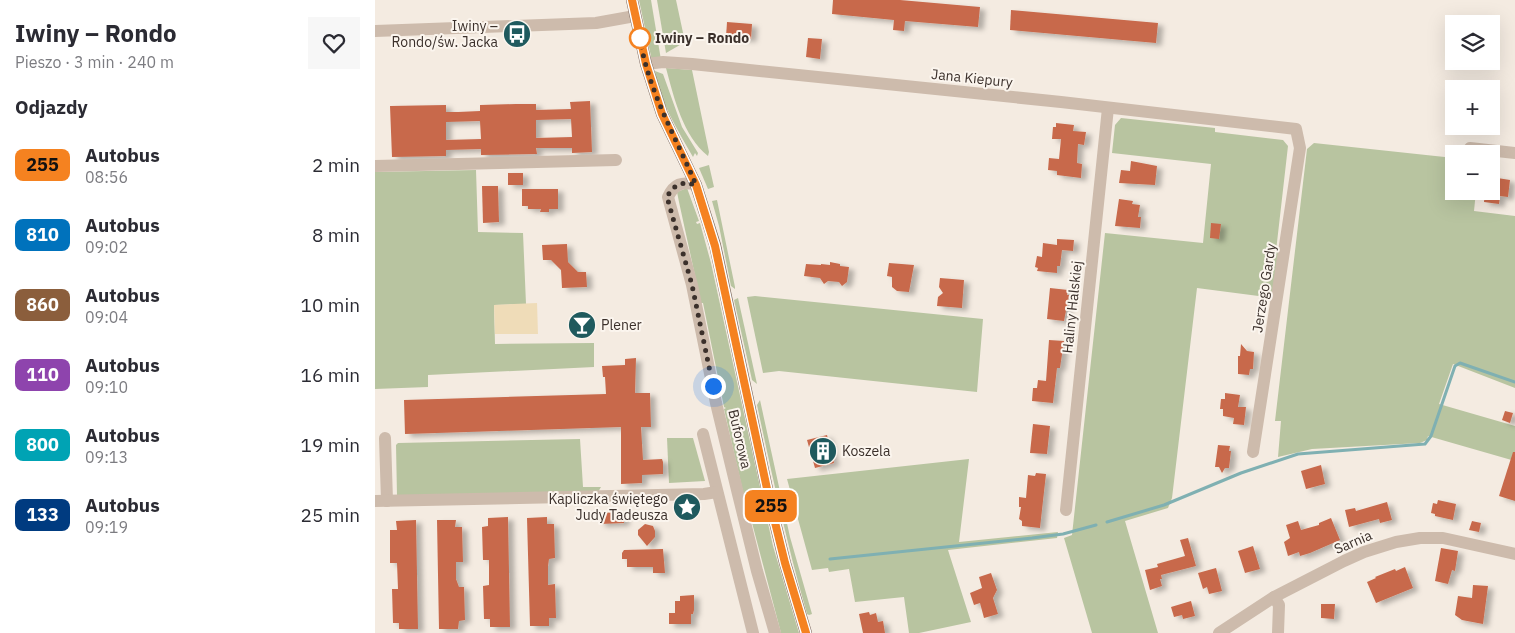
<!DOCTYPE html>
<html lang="pl">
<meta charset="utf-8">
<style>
:root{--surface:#fff;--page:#f7f7f7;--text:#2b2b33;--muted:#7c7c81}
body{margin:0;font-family:"IBM Plex Sans",sans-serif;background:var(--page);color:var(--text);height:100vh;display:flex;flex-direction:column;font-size:19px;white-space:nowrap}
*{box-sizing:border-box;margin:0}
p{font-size:16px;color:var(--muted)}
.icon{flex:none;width:28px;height:28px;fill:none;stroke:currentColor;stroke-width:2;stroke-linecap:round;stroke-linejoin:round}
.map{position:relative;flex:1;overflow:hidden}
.panel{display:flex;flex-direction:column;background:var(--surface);width:375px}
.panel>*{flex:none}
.badge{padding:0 10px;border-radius:8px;font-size:18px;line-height:32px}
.tools{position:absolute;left:1070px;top:15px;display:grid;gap:10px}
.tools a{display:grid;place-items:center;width:55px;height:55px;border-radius:0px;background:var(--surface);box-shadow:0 5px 20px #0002;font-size:25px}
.you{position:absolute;width:25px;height:25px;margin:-12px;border:4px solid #fff;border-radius:50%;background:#1a73e8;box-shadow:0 0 0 8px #1a73e833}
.map>.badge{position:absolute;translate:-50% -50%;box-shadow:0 0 0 2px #fff}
h2{padding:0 15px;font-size:19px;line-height:45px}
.round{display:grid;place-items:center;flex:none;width:52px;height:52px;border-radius:0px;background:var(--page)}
.summary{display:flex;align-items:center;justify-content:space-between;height:85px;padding:0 15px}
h1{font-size:24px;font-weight:700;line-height:38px}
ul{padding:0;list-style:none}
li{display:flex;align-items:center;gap:15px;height:70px;padding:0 15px}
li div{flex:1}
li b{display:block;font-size:19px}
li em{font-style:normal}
li .badge{min-width:55px;font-weight:700;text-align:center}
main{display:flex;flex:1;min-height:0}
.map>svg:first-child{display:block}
</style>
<main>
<section class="panel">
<div class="summary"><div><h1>Iwiny – Rondo</h1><p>Pieszo · 3 min · 240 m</p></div><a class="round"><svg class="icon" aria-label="heart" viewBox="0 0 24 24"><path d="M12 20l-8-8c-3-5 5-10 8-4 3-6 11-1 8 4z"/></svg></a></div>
<h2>Odjazdy</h2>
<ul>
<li><span class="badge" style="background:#f58220;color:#111">255</span><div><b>Autobus</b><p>08:56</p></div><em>2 min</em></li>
<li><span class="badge" style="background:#0072bc;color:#fff">810</span><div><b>Autobus</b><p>09:02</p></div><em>8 min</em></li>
<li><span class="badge" style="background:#8b5e3c;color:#fff">860</span><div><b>Autobus</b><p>09:04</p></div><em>10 min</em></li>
<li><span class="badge" style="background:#8e44ad;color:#fff">110</span><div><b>Autobus</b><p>09:10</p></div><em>16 min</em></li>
<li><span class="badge" style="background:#00a3b4;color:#fff">800</span><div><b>Autobus</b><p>09:13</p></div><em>19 min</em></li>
<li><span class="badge" style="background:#003b80;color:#fff">133</span><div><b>Autobus</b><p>09:19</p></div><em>25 min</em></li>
</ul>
</section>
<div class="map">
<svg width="1140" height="633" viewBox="0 0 1140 633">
<defs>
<filter id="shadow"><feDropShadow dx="5.5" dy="3" stdDeviation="2.5" flood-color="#0004"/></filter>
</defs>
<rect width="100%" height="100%" fill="#f4ebe1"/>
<g fill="#b8c4a0">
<path d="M264,0H276L286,60L277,61Z"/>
<path d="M282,0H301L310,42L291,53Z"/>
<path d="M291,68L317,70L334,152L333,156C308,136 299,98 291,68Z"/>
<path d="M280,71L288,74L307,127L323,153L322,156L320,153L318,157C305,134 282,97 280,71Z"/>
<path d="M746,118L840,128V132L908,140L913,146L901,251L906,252L899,298L822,288L797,498L793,508L750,521L783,633H717L689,538L697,535L730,233L828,243L836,164L737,153L740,125Z"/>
<path d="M939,143L1079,158V191H1101L1099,211L1140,216V388L1078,364L1064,404L1140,426V461L1053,436L1052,440L1045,443L937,449L903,457L906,421H900L932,149Z"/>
<path d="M334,165L339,187L333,189L324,168Z"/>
<path d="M101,170L103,232L148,233L151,304L119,305L120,344L219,343V367L53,375V387L0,389V172Z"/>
<path d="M312,188L324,221L321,222L322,224L325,223L336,263L398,546L424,633H406L376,519L374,518L349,409L351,408L349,407L328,303H326L304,202L302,192Z"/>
<path d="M342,200L360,287V289L356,286L344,226L337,201Z"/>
<path d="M380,296L608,319L602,392L404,371L388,373L372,297Z"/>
<path d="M363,298L382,384L377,380L359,300Z"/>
<path d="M385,400L415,537L437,614L434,615L432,614C412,545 397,475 382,405Z"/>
<path d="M292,438H318L330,481L294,483Z"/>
<path d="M205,439L208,487H226L223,492L22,496L21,445L23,443Z"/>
<path d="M594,459L584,542L683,532L682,538L573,550L596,622L544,633H534L529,597L480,602L474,569L454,572L453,568L437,570L412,479Z"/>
</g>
<path fill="#efdcb8" d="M162,303L163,334H120L119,305Z"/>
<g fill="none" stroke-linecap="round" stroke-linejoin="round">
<g stroke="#7fb0b2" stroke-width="3">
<path d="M732,522L789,505L866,473L923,454L1050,444L1056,436L1080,366L1085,363L1140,382"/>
<path d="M455,559L657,538L688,534L721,525"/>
</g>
</g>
<g fill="#c8694b" fill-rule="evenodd" filter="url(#shadow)">
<path d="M458,0H525L605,7L603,27L530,21L529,31L518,30L519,20L457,14Z"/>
<path d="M636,10L783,23L781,43L635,30Z"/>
<path d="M352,22L377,24L376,39L351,37Z"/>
<path d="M433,38L447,39L445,59L431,57Z"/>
<path d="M215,101L217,152L197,153V148H161L162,154L106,155V149L71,150V156L17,157L15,106L71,105V112H83L105,111V105L141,104H161V110L196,109L195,102ZM196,119L197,137L161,138V120ZM105,121L106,139L71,140V122Z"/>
<path d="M681,123L699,125L698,131L711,132L709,145L703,144L702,163L707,164L706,178L682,175V171L673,170L674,158L684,159L686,139H677L678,127H681Z"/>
<path d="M756,161L782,166L780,185L744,183L746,170L755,171Z"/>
<rect x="133" y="173" width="15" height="12"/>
<path d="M1116,177L1135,180L1133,197L1125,196L1124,204L1109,202L1110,191H1116Z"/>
<path d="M107,186H123L124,222L108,223Z"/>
<path d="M147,189H183V209H174V212H165L166,209H153V206H147Z"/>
<path d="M744,199L758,201L757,204L765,205L763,217H766L765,228L740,226Z"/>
<path d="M836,223L846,224L844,239L835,238Z"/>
<path d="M682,239L699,240L698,251L687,250L685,266H682V273L662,271L663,268L660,267L662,256L667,257L668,243L682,245Z"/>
<path d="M192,244L193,262L203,272H211L212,287L187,288L186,270L176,260H168L167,245Z"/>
<path d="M455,262L465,264V266L474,267L472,282L467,286L464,282L453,281L449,284L445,278L429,276L431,264L446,265V264L455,265Z"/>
<path d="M514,263L539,265L534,292L522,291L517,287V277L512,276Z"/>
<path d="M565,278L589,280L587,308L562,306L563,297L568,293L564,287Z"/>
<path d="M675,288L693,290L692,295H694L689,321L672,319Z"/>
<path d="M674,340L689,341L685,368H682L678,403L657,401L658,388H662L663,380L671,381Z"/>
<path d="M866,344L872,351L879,352L878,369H875L874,375L863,374V356H865Z"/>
<path d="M261,358L260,393H275L276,427H266L268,460L287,459L288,462V474L267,475V483L246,484V427L30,434L29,400L231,394L230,377H228L227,366L250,365V359Z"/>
<path d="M850,393L865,395L863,407H871L869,425L858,424L859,418L848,416V409H845L846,399H850Z"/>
<path d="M1130,411L1138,413L1135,423L1127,420Z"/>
<path d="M658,424L675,426L672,454L655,453Z"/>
<path d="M452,435L459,463L440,468L432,440Z"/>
<path d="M843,445L855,446L854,451H856L854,468H850L847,473L844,467H840Z"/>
<path d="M1138,452H1140V501L1124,496Z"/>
<path d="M946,465L950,484L931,489L926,471Z"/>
<path d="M661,473L671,474L665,528L647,526V521L644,519L646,507H644V497L651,498L653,475L660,476Z"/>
<path d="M1063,500L1081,504L1078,520L1060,516V514L1056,513L1058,503L1062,504Z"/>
<path d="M1012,502L1017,520L1005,523L1004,519L974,527L970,510L980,508L981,511Z"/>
<path d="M249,512V523L225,524L224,513Z"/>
<path d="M133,517L135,627H115V619H109L108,586L114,585V560H108L107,527L113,526V518Z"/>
<path d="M172,517V524H179L180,558L174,559L173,566V585L180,584L181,618H174V626H155L152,518Z"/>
<path d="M956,518L965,540L935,553L925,556L924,552L913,556L909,542L915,538L911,525L923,521L926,530L944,525V523Z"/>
<path d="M41,520L43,629H24V623H18L17,589H23L22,563H15V530H22L21,521Z"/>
<path d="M62,520H81L80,527H87L88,562H81V579L84,587H89L90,620L84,621L83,629H64Z"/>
<path d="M1097,521L1106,523L1104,532L1094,530Z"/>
<path d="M270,524L278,526L280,531V537L272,546L263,535V530Z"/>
<path d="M813,538L821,566L786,575L787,579H785L787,586L775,590L770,570L783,567L782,564L810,556L805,540Z"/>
<path d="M878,546L885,569L870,573L863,551Z"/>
<path d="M1066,548L1083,551L1080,571L1077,570L1073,584L1060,581Z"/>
<path d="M288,549L290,573H278V567H252V559H247V553L249,550Z"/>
<path d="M1030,567L1038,588L1001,603L992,582L1001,578L1000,577L1020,569L1021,571Z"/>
<path d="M841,568L847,591L834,594L832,587L828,589L823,573Z"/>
<path d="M616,573L622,590L618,598L623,614L609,618L605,603L599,605L595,593L607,588L604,577Z"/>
<path d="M1098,585L1113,586L1108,624L1087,620L1080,615L1083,596L1097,598Z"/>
<path d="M319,595V610L318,614H316V624H294V613H300V601H305V596Z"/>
<path d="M816,601L820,616L808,619L807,615L799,617L796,607Z"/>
<path d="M946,604H960L959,619L946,618Z"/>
<path d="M494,612L495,615L501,613L503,622L508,621L510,633H488L484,614Z"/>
</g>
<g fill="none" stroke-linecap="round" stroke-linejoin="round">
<g stroke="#cdbbac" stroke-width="12">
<path d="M0,31L221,23L260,16"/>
<path d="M271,64L288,62L317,64L686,102L921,129L925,148L878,452"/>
<path d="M1095,148L1140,153"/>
<path d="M0,166L241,160"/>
<path d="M321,185C307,181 299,184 293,197L317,285L341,403L363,494L382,571L400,633"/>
<path d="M328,434L378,633"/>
<path d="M10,438L12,501"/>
<path d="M0,501L329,494L342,492"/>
<path d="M691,510L733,108"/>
<path d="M899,597L904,605L903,633"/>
<path d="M844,633L899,597L969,561L989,552L1021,542L1045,538H1068L1140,554"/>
</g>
<path stroke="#7d675c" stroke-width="12" d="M257,0L271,64L287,114L321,185L340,245L394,498L410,563L431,633"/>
</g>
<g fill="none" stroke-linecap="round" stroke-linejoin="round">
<defs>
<path id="line" d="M257,0L271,64L287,114L321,185L340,246L394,498L410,563L431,633"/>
</defs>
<use href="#line" stroke="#fff" stroke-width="11"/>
<use href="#line" stroke="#f58220" stroke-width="8"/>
<path stroke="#3b302b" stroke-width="5" stroke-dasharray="0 9" d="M265,38C273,91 301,137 321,185C307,181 299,184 292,197L317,285L338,386"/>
</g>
<defs>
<symbol id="bus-disc" viewBox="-11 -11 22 22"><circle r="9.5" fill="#1f5a5e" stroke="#fbf5ee"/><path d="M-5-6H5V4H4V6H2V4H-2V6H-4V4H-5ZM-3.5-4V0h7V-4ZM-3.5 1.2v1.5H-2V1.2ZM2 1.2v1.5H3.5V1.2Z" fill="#fff"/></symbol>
<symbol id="bar-disc" viewBox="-11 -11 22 22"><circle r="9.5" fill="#1f5a5e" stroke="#fbf5ee"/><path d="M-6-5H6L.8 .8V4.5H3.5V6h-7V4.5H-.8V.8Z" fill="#fff"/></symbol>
<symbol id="building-disc" viewBox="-11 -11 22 22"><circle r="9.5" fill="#1f5a5e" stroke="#fbf5ee"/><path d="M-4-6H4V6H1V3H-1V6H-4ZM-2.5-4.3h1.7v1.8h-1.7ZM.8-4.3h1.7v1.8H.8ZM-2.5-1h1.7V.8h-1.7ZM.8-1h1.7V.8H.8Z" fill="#fff"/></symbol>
<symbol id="sight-disc" viewBox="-11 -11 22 22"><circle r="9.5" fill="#1f5a5e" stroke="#fbf5ee"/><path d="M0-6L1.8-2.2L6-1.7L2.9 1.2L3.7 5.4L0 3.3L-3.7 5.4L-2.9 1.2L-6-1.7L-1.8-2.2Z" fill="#fff"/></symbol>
</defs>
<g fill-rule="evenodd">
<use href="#bus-disc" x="126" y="18" width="32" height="32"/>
<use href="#bar-disc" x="191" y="309" width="32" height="32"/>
<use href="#building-disc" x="432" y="435" width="32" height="32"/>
<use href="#sight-disc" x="296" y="491" width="32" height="32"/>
</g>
<circle fill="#fff" stroke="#f58220" stroke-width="2.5" cx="265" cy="38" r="10"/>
<g text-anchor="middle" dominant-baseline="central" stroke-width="4" stroke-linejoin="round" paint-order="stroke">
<g font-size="14" fill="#3b302b" stroke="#fbf5ee" text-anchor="end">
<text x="123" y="26">Iwiny –<tspan x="123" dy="16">Rondo/św. Jacka</tspan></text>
<text x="226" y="325" text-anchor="start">Plener</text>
<text x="467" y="451" text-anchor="start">Koszela</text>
<text x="293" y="499">Kapliczka świętego<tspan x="293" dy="16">Judy Tadeusza</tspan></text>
</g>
<g font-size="14" font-weight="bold" fill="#3b302b" stroke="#fbf5ee" text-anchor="start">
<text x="280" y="38">Iwiny – Rondo</text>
</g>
<g font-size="14" fill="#3b302b" stroke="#fbf5ee">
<text transform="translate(597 78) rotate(6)">Jana Kiepury</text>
<text transform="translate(889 288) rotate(-81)">Jerzego Gardy</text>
<text transform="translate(697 307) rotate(-84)">Haliny Halskiej</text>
<text transform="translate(365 439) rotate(77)">Buforowa</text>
<text transform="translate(978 542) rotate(-23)">Sarnia</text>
</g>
</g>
</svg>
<div class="tools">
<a><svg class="icon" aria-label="layers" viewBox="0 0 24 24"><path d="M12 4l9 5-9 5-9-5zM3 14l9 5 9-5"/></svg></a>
<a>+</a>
<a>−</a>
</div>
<div class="you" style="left:338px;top:386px"></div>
<b class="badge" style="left:396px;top:506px;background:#f58220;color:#111">255</b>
</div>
</main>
